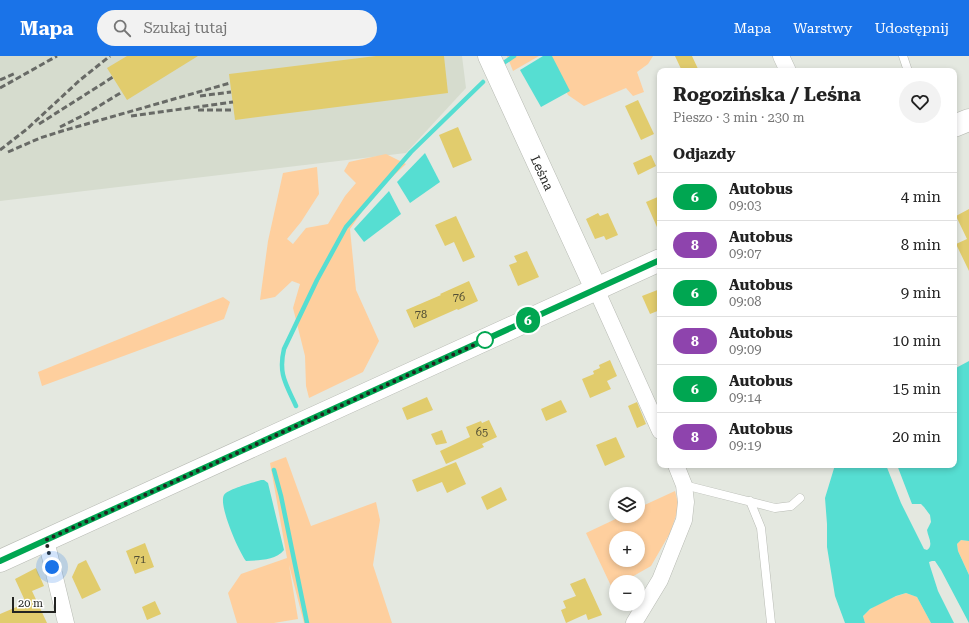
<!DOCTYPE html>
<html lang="pl">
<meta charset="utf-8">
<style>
:root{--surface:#fff;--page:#f2f2f2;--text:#222;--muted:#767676;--line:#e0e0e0;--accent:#1a73e8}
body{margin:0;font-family:"Roboto Serif",serif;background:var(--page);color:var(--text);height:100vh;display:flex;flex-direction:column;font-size:15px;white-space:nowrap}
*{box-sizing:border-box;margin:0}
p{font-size:13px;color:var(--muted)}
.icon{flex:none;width:22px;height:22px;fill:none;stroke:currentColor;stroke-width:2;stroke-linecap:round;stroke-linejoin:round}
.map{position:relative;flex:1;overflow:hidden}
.side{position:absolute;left:657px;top:12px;width:300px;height:400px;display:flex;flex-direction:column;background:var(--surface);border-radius:8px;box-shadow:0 2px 6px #0003}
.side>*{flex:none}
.badge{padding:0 8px;border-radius:13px;font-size:14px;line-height:26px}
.fabs{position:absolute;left:609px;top:431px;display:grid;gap:8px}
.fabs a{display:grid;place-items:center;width:36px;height:36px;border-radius:50%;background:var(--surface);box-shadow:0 2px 6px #0003;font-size:20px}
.scale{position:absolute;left:12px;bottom:10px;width:44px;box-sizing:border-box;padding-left:4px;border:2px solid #232422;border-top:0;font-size:11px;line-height:14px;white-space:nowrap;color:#232422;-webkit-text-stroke:3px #fff;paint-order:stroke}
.you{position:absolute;width:20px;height:20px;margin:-10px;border:3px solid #fff;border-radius:50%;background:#1a73e8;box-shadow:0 0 0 6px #1a73e833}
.map>.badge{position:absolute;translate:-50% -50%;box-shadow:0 0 0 2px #fff}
h2{padding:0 16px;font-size:15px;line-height:36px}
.round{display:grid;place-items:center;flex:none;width:42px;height:42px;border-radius:21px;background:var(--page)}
.headline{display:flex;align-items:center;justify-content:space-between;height:68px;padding:0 16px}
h1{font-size:19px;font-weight:700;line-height:30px}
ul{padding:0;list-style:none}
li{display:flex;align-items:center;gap:12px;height:48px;padding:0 16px;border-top:1px solid var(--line)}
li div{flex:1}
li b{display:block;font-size:15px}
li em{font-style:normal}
li .badge{min-width:44px;font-weight:700;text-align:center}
header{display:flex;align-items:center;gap:24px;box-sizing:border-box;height:56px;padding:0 20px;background:var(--accent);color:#fff}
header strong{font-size:19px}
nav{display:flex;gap:22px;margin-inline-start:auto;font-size:14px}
.search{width:280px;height:36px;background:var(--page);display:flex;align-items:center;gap:10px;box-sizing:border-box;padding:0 14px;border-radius:22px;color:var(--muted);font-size:15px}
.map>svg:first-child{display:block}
</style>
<header>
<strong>Mapa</strong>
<div class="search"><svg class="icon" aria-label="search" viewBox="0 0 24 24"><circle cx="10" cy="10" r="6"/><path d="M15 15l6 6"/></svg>Szukaj tutaj</div>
<nav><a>Mapa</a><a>Warstwy</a><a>Udostępnij</a></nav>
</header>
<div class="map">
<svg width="969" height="567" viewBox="0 0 969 567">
<rect width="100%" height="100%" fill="#e4e8e0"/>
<path fill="#d6dcce" d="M0,0H462L466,32L406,97L0,145Z"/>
<g fill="#fecf9e" fill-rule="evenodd">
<path d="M507,0H539L513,15Z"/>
<path d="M549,0H653L648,8L637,16L644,36L633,40L626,32L584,50L568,39Z"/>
<path d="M386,98L406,108L375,137L350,173L356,234L379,285L363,316L309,342L306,330L305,300L293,252L300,228L292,225L275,241L260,244L268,185L283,117L317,111L319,138L301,166L287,183L293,188L306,172L328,168L345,140L356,127L344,115L349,106Z"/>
<path d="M223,241L230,246L224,263L42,330L38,316Z"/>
<path d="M286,401L311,470L376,446L380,464L373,509L392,567H304L289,509L298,563L274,567H237L228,537L241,518L287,502L270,407Z"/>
<path d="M675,435L679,451L670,477L651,510L623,526H616V530L612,532L586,477L622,460H638V452ZM616,482H638V504H616Z"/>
<path d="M961,484L969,485V519L958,495L957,488Z"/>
<path d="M906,537L917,541L931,567H865L863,560C874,548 890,542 906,537Z"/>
</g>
<g fill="#56ded2">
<path d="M543,0H552L570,35L541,51L520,14Z"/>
<path d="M425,97L440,126L410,147L397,126Z"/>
<path d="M389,135L401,158L364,186L354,173Z"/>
<path d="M969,305V485L961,484L957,488L958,495L969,519V567L941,514L935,505H932L929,506L930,510L938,535L954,567H931L917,541L906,537L896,540L870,553L863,560L865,567H845L835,540L827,491V468L825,442L835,409H886L901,447L924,493L927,494C934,489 928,481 927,474L931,466L930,459L924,451L921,448H912L897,409H954V313Z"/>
<path d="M261,424H264L268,427L284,494C275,505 259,504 246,505C239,496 218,449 224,439C228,433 252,427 261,424Z"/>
</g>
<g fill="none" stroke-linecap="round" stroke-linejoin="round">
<g stroke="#56ded2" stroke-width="4.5">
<path d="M505,6L514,0"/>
<path d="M296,350C286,328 278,318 284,293L317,224L346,171L411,96L483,26"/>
<path d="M274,414L281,440L307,567"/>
</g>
</g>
<g fill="#e1cc6d">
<path d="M127,0H198L127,44L107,12Z"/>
<path d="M376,0H444L448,37L235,64L229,18Z"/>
<path d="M675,0H692L699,15H682Z"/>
<path d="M638,44L654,78L641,84L625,50Z"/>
<path d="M458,71L472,104L453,112L439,79Z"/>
<path d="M651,99L656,110L638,119L633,107Z"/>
<path d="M660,140V178L646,146Z"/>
<path d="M969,153V215L956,188L967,183L956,160Z"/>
<path d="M598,157L600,160L608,157L618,179L606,184L604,180L595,183L586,163Z"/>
<path d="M456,160L475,201L463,206L454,186L445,190L435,169Z"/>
<path d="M527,195L539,221L518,230L509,209L517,206L514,200Z"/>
<path d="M469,225L478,245L458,254L457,253L414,272L406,254L441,239L440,238Z"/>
<path d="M660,233V254L650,258L642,240Z"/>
<path d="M610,304L617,320L607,325L611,333L590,342L582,323L594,318L593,315L600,312L599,309Z"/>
<path d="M427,341L433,354L407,364L402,352Z"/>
<path d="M561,344L567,356L546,365L541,353Z"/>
<path d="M637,346L646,368L637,372L628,350Z"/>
<path d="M489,364L497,381L482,388L484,391L446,408L440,395L470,381L466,371L481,365L482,367Z"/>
<path d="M442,374L447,387L436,389L431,378Z"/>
<path d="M616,381L625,401L605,410L596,389Z"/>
<path d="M456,406L466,428L447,437L442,426L417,436L412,424Z"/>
<path d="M501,431L507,444L487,454L481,441Z"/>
<path d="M145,487L154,511L135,518L126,495Z"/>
<path d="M86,504L101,534L82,543L72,521L78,508Z"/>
<path d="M36,512L44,530L32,535L47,567H0V558L26,547L15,523Z"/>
<path d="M585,522L602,559L588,564L586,558L566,567L561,554L566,552L563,545L576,540L570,528Z"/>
<path d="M155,545L161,558L147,564L142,551Z"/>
</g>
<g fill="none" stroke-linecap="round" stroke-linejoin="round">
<defs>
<g id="lane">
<path d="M903,0L908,15"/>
<path d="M684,429L775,452L791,450L800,442"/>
<path d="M750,445L761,472L771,567"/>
</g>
<g id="street">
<path d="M781,0L788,15"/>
<path d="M596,233L660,375"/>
<path d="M46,484L66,567"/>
<path d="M634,567L660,524L684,464L686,446L684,429L676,409"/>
</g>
<g id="secondary">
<path d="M489,0L596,233"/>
<path d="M954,70L969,64"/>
<path d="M0,505L660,204"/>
</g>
</defs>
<use href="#lane" stroke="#b8bbb4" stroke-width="9"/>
<use href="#street" stroke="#b8bbb4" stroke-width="17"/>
<use href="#secondary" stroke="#b8bbb4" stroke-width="23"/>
<use href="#lane" stroke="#fff" stroke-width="8"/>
<use href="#street" stroke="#fff" stroke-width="16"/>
<use href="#secondary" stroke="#fff" stroke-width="22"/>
<g stroke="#686a66" stroke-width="3" stroke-dasharray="6 3" stroke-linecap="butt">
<path d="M0,24L16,17"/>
<path d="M0,32L57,0"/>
<path d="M200,40L231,36"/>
<path d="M198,54H234"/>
<path d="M131,60L233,46"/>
<path d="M39,68L113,21"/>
<path d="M60,71L86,58L122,36"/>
<path d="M0,94L27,73L80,24L110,0"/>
<path d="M8,96L40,82L62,75L230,27"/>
</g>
</g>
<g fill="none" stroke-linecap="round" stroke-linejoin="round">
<defs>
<path id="line" d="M0,505L660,204"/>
</defs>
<use href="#line" stroke="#fff" stroke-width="9"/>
<use href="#line" stroke="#00a651" stroke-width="6"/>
<path stroke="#232422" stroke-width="4" stroke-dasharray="0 7.2" d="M52,511L46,484L485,284"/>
</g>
<circle fill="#fff" stroke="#00a651" stroke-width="2" cx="485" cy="284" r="8"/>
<g text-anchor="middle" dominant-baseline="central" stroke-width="4" stroke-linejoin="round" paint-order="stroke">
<g font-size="11" fill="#524e35">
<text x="459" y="241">76</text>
<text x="421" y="258">78</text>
<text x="482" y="376">65</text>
<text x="140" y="503">71</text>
</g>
<g font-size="13" fill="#232422" stroke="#fff">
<text transform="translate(542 117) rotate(65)">Leśna</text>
</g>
</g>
</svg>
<div class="fabs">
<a><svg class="icon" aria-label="layers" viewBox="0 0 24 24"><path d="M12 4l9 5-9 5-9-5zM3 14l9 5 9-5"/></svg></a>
<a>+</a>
<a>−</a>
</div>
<div class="scale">20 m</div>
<div class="you" style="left:52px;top:511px"></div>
<b class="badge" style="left:528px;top:264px;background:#00a651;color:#fff">6</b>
<section class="side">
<div class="headline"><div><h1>Rogozińska / Leśna</h1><p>Pieszo · 3 min · 230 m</p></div><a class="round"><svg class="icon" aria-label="heart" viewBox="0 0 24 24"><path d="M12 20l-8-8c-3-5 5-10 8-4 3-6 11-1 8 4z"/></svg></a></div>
<h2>Odjazdy</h2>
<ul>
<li><span class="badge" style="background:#00a651;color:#fff">6</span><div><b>Autobus</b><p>09:03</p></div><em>4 min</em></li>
<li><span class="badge" style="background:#8e44ad;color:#fff">8</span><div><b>Autobus</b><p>09:07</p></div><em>8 min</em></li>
<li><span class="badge" style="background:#00a651;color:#fff">6</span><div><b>Autobus</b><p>09:08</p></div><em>9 min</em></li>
<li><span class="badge" style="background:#8e44ad;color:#fff">8</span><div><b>Autobus</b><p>09:09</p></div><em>10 min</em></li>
<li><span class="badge" style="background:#00a651;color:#fff">6</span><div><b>Autobus</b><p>09:14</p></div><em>15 min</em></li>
<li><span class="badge" style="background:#8e44ad;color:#fff">8</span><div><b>Autobus</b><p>09:19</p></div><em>20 min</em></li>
</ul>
</section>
</div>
